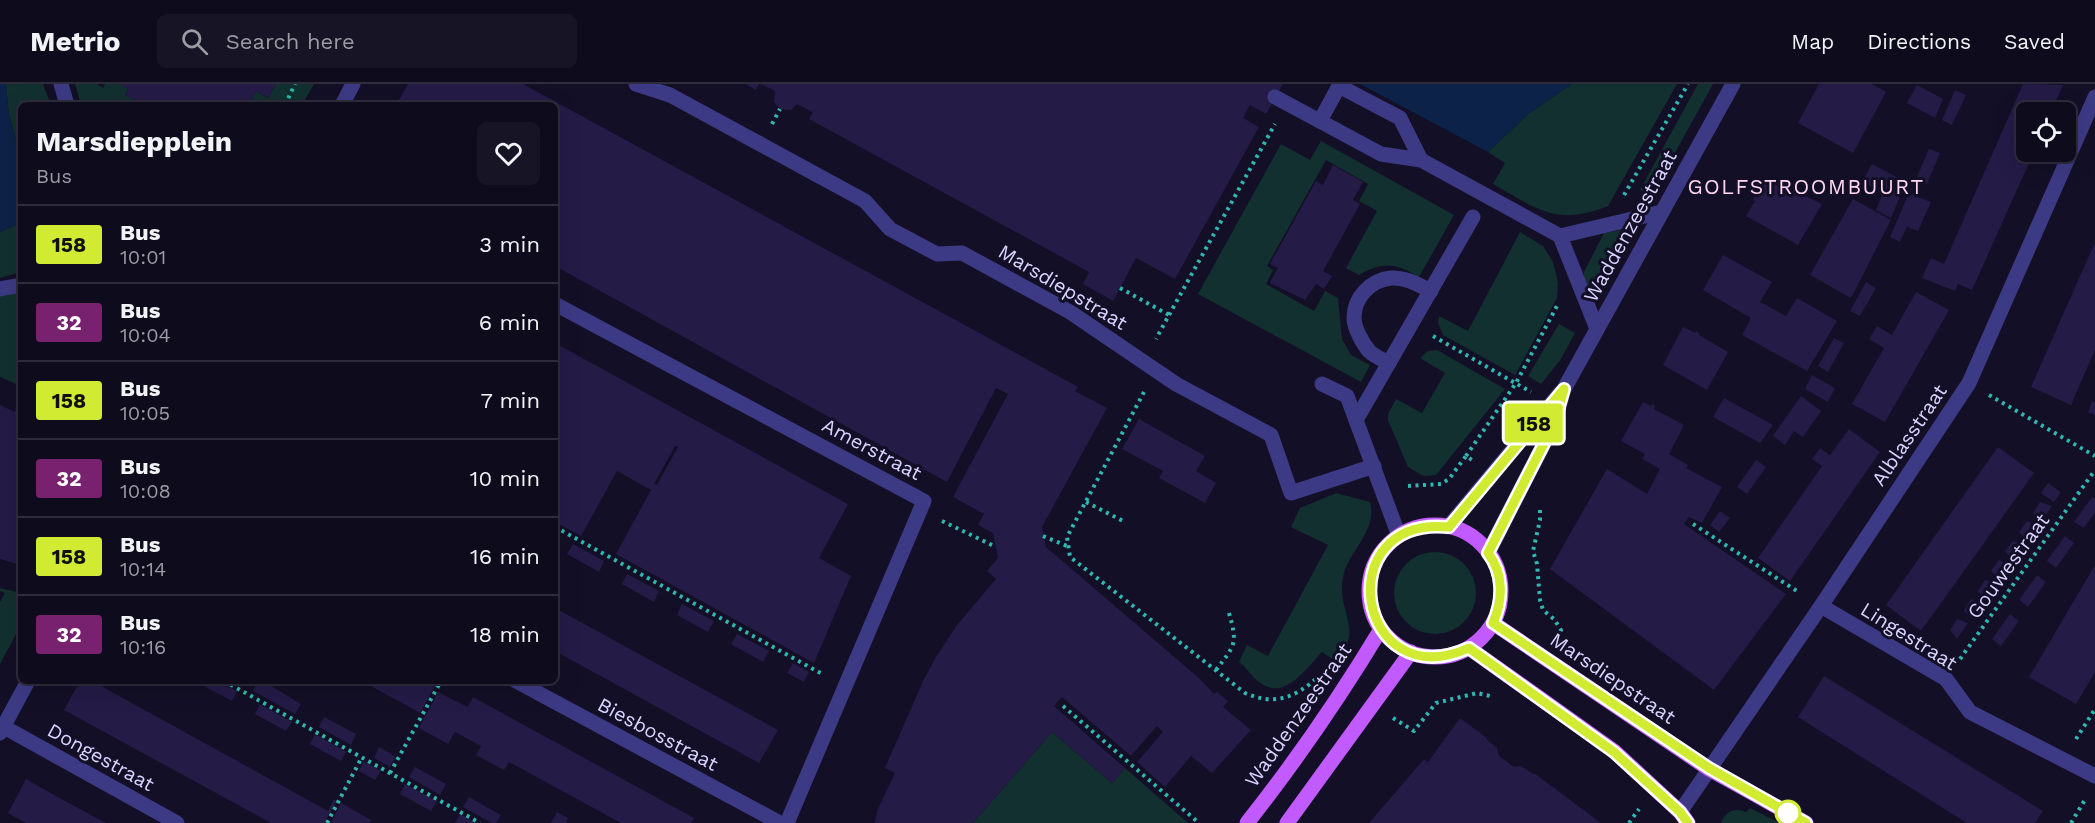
<!DOCTYPE html>
<style>
:root{--surface:#0e0b1c;--page:#171425;--text:#f1f3f6;--muted:#9b9ba3;--line:#2e2b3b}
body{margin:0;font-family:"Work Sans",sans-serif;background:var(--page);color:var(--text);height:100vh;display:flex;flex-direction:column;font-size:22px;white-space:nowrap}
*{box-sizing:border-box;margin:0}
p{font-size:20px;color:var(--muted)}
.icon{flex:none;width:33px;height:33px;fill:none;stroke:currentColor;stroke-width:2;stroke-linecap:round;stroke-linejoin:round}
.map{position:relative;flex:1;overflow:hidden}
.sheet{position:absolute;left:18px;top:18px;width:540px;height:582px;display:flex;flex-direction:column;background:var(--surface);border-radius:9px;box-shadow:0 6px 24px #0002,0 0 0 2px var(--line)}
.sheet>*{flex:none}
.badge{padding:0 12px;border-radius:4px;font-size:21px;line-height:39px}
.fabs{position:absolute;left:2016px;top:18px;display:grid;gap:12px}
.fabs a{display:grid;place-items:center;width:60px;height:60px;border-radius:9px;background:var(--surface);box-shadow:0 6px 24px #0002,0 0 0 2px var(--line);font-size:30px}
.map>.badge{position:absolute;translate:-50% -50%;box-shadow:0 0 0 3px #fff}
.round{display:grid;place-items:center;flex:none;width:63px;height:63px;border-radius:9px;background:var(--page)}
.head{display:flex;align-items:center;justify-content:space-between;height:102px;padding:0 18px}
h1{font-size:28px;font-weight:700;line-height:45px}
ul{padding:0;list-style:none}
li{display:flex;align-items:center;gap:18px;height:78px;padding:0 18px;border-top:2px solid var(--line)}
li div{flex:1}
li b{display:block;font-size:22px}
li em{font-style:normal}
li .badge{min-width:66px;font-weight:700;text-align:center}
header{display:flex;align-items:center;gap:36px;box-sizing:border-box;height:84px;padding:0 30px;background:var(--surface);border-bottom:2px solid var(--line)}
header strong{font-size:28px}
nav{display:flex;gap:33px;margin-inline-start:auto;font-size:21px}
.search{width:420px;height:54px;background:var(--page);display:flex;align-items:center;gap:15px;box-sizing:border-box;padding:0 21px;border-radius:9px;color:var(--muted);font-size:22px}
.map>svg:first-child{display:block}
</style>
<header>
<strong>Metrio</strong>
<div class="search"><svg class="icon" aria-label="search" viewBox="0 0 24 24"><circle cx="10" cy="10" r="6"/><path d="M15 15l6 6"/></svg>Search here</div>
<nav><a>Map</a><a>Directions</a><a>Saved</a></nav>
</header>
<div class="map">
<svg width="2095" height="739" viewBox="0 0 2095 739">
<rect width="100%" height="100%" fill="#130f26"/>
<g fill="#12302f">
<path d="M6,0H43L51,21H21V72L9,32Z"/>
<path d="M75,0H97L103,4L105,0H120L128,5L125,11L144,21H81Z"/>
<path d="M276,0H314L302,21H254L250,19L256,7L268,14Z"/>
<path d="M1572,0H1677L1608,122C1555,143 1538,125 1493,100L1505,79L1488,68L1528,30Z"/>
<path d="M1698,0H1713L1651,112L1640,106Z"/>
<path d="M1321,57L1454,131L1419,193C1396,179 1383,177 1359,191L1346,184L1377,127L1359,117L1368,100L1326,76L1267,182L1273,186L1266,200L1314,227L1325,207L1338,214L1342,255L1351,271L1370,281L1361,298L1198,210L1281,60L1310,76Z"/>
<path d="M21,139V188L0,194V148Z"/>
<path d="M1635,144L1595,212L1583,202L1584,188L1604,149Z"/>
<path d="M1520,148L1543,162L1553,178L1558,199L1557,214L1515,291L1443,251L1438,239L1439,232L1468,247Z"/>
<path d="M21,206V302L0,293V210Z"/>
<path d="M1559,240L1575,249L1561,275L1541,300L1528,292Z"/>
<path d="M1437,266L1505,305L1436,391L1423,392L1408,383L1388,336V330L1396,315L1422,329L1445,289L1420,274L1428,267Z"/>
<path d="M1336,409L1370,418C1378,448 1348,466 1343,494C1338,517 1352,536 1349,553C1347,562 1343,570 1338,579L1322,568C1306,585 1284,618 1259,598C1251,592 1247,584 1239,578L1247,561L1268,572L1328,461L1291,443L1300,424Z"/>
<circle cx="1435" cy="509" r="41"/>
<path d="M0,504L21,509V541L0,580V518L5,509L0,507Z"/>
<path d="M1052,648L1112,699L1125,684L1188,739H973Z"/>
<path d="M1750,724L1780,739H1721C1725,727 1735,723 1746,728Z"/>
</g>
<g fill="#0c2248">
<path d="M0,0H6L9,32L21,72V139L0,148Z"/>
<path d="M1360,0H1572L1528,30L1488,68Z"/>
</g>
<g fill="#241b47" fill-rule="evenodd">
<path d="M120,0H276L268,14L256,7L250,19L254,21H168L160,17L158,21H144L125,11L128,5Z"/>
<path d="M408,0H523L1016,269L1078,303L1075,307L1107,324L1042,443L1046,463L1199,594L1214,610L1217,608L1228,617L1223,623L1251,646L1212,689L1191,672L1165,703L1137,678L1163,648L1157,642L1131,672L1062,613L1054,622L1125,684L1112,699L1052,648L973,739H875L877,727L895,689L885,684L923,597L936,573L957,541L996,495L987,487L998,474L993,449L978,441L984,430L953,413L1008,310L996,304L947,398L555,182V21H396Z"/>
<path d="M746,0H759L756,6Z"/>
<path d="M761,0H1283L1266,30L1250,21L1243,34L1259,43L1175,195L1136,174L1113,217L1083,200L1089,188L809,35L813,28L797,20L791,26L780,25L774,18L775,7Z"/>
<path d="M1819,0H1872L1886,8L1853,69L1798,39Z"/>
<path d="M2023,0L2063,1L2051,28H2026V68H2034L1972,206L1958,200L1955,207L1922,194L1931,174L1944,180Z"/>
<path d="M1917,1L1943,15L1935,34L1907,19Z"/>
<path d="M1955,6L1966,11L1952,41L1942,36Z"/>
<path d="M1929,65L1940,69L1927,100L1916,95Z"/>
<path d="M1872,80L1906,98L1891,134L1876,126L1883,109L1862,98Z"/>
<path d="M1333,81L1363,98L1353,116L1360,120L1323,187L1332,192L1324,205L1316,200L1305,216L1270,199L1278,184L1270,180L1316,97L1323,101Z"/>
<path d="M1766,95L1787,108L1790,104L1822,120L1798,161L1746,132L1755,117L1753,116L1756,110L1758,111Z"/>
<path d="M1909,109L1931,118L1918,147L1907,143L1900,158L1890,153Z"/>
<path d="M1853,115L1891,136L1851,214L1810,191Z"/>
<path d="M2095,158V266L2071,321L2031,303Z"/>
<path d="M1723,171L1772,198L1760,218L1786,232L1797,214L1837,237L1807,287L1742,251L1751,234L1703,206Z"/>
<path d="M1866,198L1876,204L1860,232L1850,227Z"/>
<path d="M1916,208L1949,226L1885,338L1852,320L1884,264L1869,255L1877,242L1892,251Z"/>
<path d="M1683,243L1695,249L1696,247L1700,250L1699,251L1728,268L1707,306L1663,281Z"/>
<path d="M1834,254L1844,259L1828,288L1818,282Z"/>
<path d="M555,259L848,420L819,474L851,492L814,579L616,470L651,406L617,387L581,452L555,438ZM675,362L678,363L657,401L654,400Z"/>
<path d="M1812,291L1835,304L1828,318L1805,305Z"/>
<path d="M1801,312L1821,327L1803,353L1794,347L1785,361L1773,352Z"/>
<path d="M1724,314L1773,341L1760,359L1713,333Z"/>
<path d="M2092,317L2095,318V331L2088,328Z"/>
<path d="M1643,318L1651,322L1652,320L1655,322L1654,325L1684,341L1669,370L1688,381L1686,384L1722,403L1702,439L1689,433L1684,440L1786,510L1714,606L1550,485L1607,385L1647,410L1660,385L1642,375L1645,370L1621,357Z"/>
<path d="M0,321L15,328L16,323L21,325V481L0,475Z"/>
<path d="M1139,335L1205,372L1196,387L1216,399L1205,419L1159,394L1163,387L1122,365Z"/>
<path d="M1849,345L1880,368L1790,497L1758,474L1822,382L1812,375L1820,364L1830,371Z"/>
<path d="M1998,363L2034,389L1921,547L1886,521Z"/>
<path d="M1756,376L1766,383L1747,410L1737,403Z"/>
<path d="M2048,399L2061,408L2054,418L2041,409Z"/>
<path d="M2092,413L2095,415V428L2084,444L2074,438Z"/>
<path d="M2040,418L2052,422L2041,438L2033,429Z"/>
<path d="M1720,427L1730,434L1719,448L1710,441Z"/>
<path d="M2027,437L2038,442L2027,457L2019,448Z"/>
<path d="M2065,452L2074,459L2056,484L2047,477Z"/>
<path d="M2013,457L2024,461L2013,477L2005,467Z"/>
<path d="M573,460L604,477L599,488L567,470Z"/>
<path d="M1999,476L2010,481L1999,496L1991,487Z"/>
<path d="M2095,481V588L2076,620L2029,593Z"/>
<path d="M627,490L659,507L654,518L622,500Z"/>
<path d="M2037,491L2046,498L2028,523L2019,516Z"/>
<path d="M1985,496L1996,500L1985,515L1978,507Z"/>
<path d="M1971,515L1982,520L1971,535L1964,526Z"/>
<path d="M682,520L714,537L708,548L677,531Z"/>
<path d="M555,524L778,646L759,679L555,567Z"/>
<path d="M2010,530L2019,537L2001,562L1992,555Z"/>
<path d="M1957,535L1968,539L1957,555L1950,546Z"/>
<path d="M737,550L769,567L763,578L731,560Z"/>
<path d="M793,579L809,588L804,598L787,589Z"/>
<path d="M1824,592L2043,727L2035,739H1967L1798,633Z"/>
<path d="M80,597H92L328,727L334,715L337,717L324,739H271L64,626Z"/>
<path d="M202,597H218L237,607L232,617L200,600Z"/>
<path d="M258,597H263L301,620L295,630L253,607Z"/>
<path d="M362,597H438L420,629Z"/>
<path d="M438,608L468,623L473,613L694,734L691,739H621L509,678L504,686L476,671L481,662L455,648L448,660L419,644Z"/>
<path d="M260,620L292,638L286,647L255,630Z"/>
<path d="M324,633L356,650L351,661L319,643Z"/>
<path d="M1460,634L1487,654L1486,655L1497,664L1499,672L1514,683L1521,682L1533,690L1534,689L1601,739H1369L1424,675L1428,678Z"/>
<path d="M315,650L346,668L341,677L310,660Z"/>
<path d="M379,663L396,673L390,683L374,674Z"/>
<path d="M364,677L381,687L375,696L359,687Z"/>
<path d="M415,683L446,700L440,711L409,693Z"/>
<path d="M26,695L54,711L106,739H26L8,729Z"/>
<path d="M405,700L437,717L431,727L400,710Z"/>
<path d="M469,713L501,731L496,739H492L463,723Z"/>
<path d="M341,719L371,736L370,739H331Z"/>
<path d="M557,728L568,734L566,739H551Z"/>
<path d="M460,730L476,739H455Z"/>
</g>
<g fill="none" stroke-linecap="round" stroke-linejoin="round">
<g stroke="#2fb8b0" stroke-width="4" stroke-dasharray="3 4.5" stroke-linecap="butt">
<path d="M285,21L295,0"/>
<path d="M772,40L780,25"/>
<path d="M1624,111L1688,0"/>
<path d="M1120,204L1169,231L1156,255"/>
<path d="M1169,231L1275,40"/>
<path d="M1433,252L1531,308"/>
<path d="M1144,308L1067,453L1070,473L1245,609C1274,622 1295,614 1318,593"/>
<path d="M1989,311L2095,372"/>
<path d="M1466,372L1516,299L1558,220"/>
<path d="M1408,402L1441,400L1449,395L1466,372L1472,376"/>
<path d="M1086,418L1125,438"/>
<path d="M1540,426V436L1533,467L1537,480L1540,516L1543,526L1554,535L1561,546L1558,552"/>
<path d="M942,437L996,463"/>
<path d="M1693,440L1800,509"/>
<path d="M555,443L824,591"/>
<path d="M1043,452L1067,462"/>
<path d="M1960,575L2095,386"/>
<path d="M1216,586C1235,561 1238,560 1229,529"/>
<path d="M224,597L480,739"/>
<path d="M1063,622L1199,739"/>
<path d="M1393,634L1414,647L1436,619L1477,609L1490,612"/>
<path d="M2076,655L2095,625"/>
<path d="M390,689L441,597"/>
<path d="M327,739L362,673"/>
<path d="M1629,739L1639,725"/>
<path d="M2071,739L2086,714"/>
</g>
<g stroke="#3d3a85" stroke-width="15">
<path d="M61,0L67,21"/>
<path d="M636,0L670,11L865,117L890,145L937,170L962,169L1070,228L1176,300L1271,351L1291,409L1374,382"/>
<path d="M1275,13L1381,70L1421,76L1560,152L1597,245"/>
<path d="M342,21L353,0"/>
<path d="M1320,37L1339,2L1400,34L1421,76"/>
<path d="M1560,152L1662,128"/>
<path d="M0,205L21,201"/>
<path d="M555,220L924,417L787,739"/>
<path d="M1389,279C1383,276 1374,272 1369,267C1363,260 1354,244 1354,234C1354,213 1371,196 1391,194C1406,193 1418,201 1431,207"/>
<path d="M1322,300L1347,312L1399,452"/>
<path d="M1356,336L1473,133"/>
<path d="M1448,443L1560,309"/>
<path d="M1488,469L1554,340L1564,305L1733,0"/>
<path d="M1821,522L1946,595L1970,628L2095,692"/>
<path d="M516,597L780,739"/>
<path d="M4,643L177,739"/>
<path d="M0,649L28,597"/>
<path d="M1680,728L1821,522L1969,299L2095,13"/>
</g>
<g stroke="#c25bff" stroke-width="15">
<circle cx="1435" cy="507" r="66"/>
<path d="M1493,539L1709,685L1806,739"/>
<path d="M1469,564L1614,667L1680,728L1688,739"/>
<path d="M1247,739C1296,677 1340,613 1381,545"/>
<path d="M1287,739L1411,568"/>
</g>
</g>
<g fill="none" stroke-linecap="round" stroke-linejoin="round">
<defs>
<path id="line" d="M1688,739L1680,728L1614,668L1469,564C1356,614 1328,431 1449,443L1564,305L1554,340L1488,469C1504,490 1503,516 1493,539L1709,684L1806,739"/>
</defs>
<use href="#line" stroke="#fff" stroke-width="14"/>
<use href="#line" stroke="#d1ea32" stroke-width="9"/>
</g>
<circle fill="#fff" stroke="#d1ea32" stroke-width="3" cx="1788" cy="729" r="12"/>
<g text-anchor="middle" dominant-baseline="central" stroke-width="6" stroke-linejoin="round" paint-order="stroke">
<g font-size="20" fill="#d9d4ff" stroke="#130f26">
<text transform="translate(1630 142) rotate(-61)">Waddenzeestraat</text>
<text transform="translate(1063 203) rotate(31)">Marsdiepstraat</text>
<text transform="translate(1909 351) rotate(-56)">Alblasstraat</text>
<text transform="translate(872 365) rotate(28)">Amerstraat</text>
<text transform="translate(2008 482) rotate(-54)">Gouwestraat</text>
<text transform="translate(1909 552) rotate(32)">Lingestraat</text>
<text transform="translate(1613 594) rotate(34)">Marsdiepstraat</text>
<text transform="translate(1298 631) rotate(-55)">Waddenzeestraat</text>
<text transform="translate(658 650) rotate(28)">Biesbosstraat</text>
<text transform="translate(101 673) rotate(29)">Dongestraat</text>
</g>
<g font-size="21" letter-spacing="1.5" fill="#ffd6f0" stroke="#130f26">
<text x="1806" y="102">GOLFSTROOMBUURT</text>
</g>
</g>
</svg>
<div class="fabs">
<a><svg class="icon" aria-label="locate" viewBox="0 0 24 24"><circle cx="12" cy="12" r="6"/><path d="M12 2v4M12 18v4M2 12h4M18 12h4"/></svg></a>
</div>
<b class="badge" style="left:1534px;top:339px;background:#d1ea32;color:#111">158</b>
<section class="sheet">
<div class="head"><div><h1>Marsdiepplein</h1><p>Bus</p></div><a class="round"><svg class="icon" aria-label="heart" viewBox="0 0 24 24"><path d="M12 20l-8-8c-3-5 5-10 8-4 3-6 11-1 8 4z"/></svg></a></div>
<ul>
<li><span class="badge" style="background:#d1ea32;color:#111">158</span><div><b>Bus</b><p>10:01</p></div><em>3 min</em></li>
<li><span class="badge" style="background:#77216f;color:#fff">32</span><div><b>Bus</b><p>10:04</p></div><em>6 min</em></li>
<li><span class="badge" style="background:#d1ea32;color:#111">158</span><div><b>Bus</b><p>10:05</p></div><em>7 min</em></li>
<li><span class="badge" style="background:#77216f;color:#fff">32</span><div><b>Bus</b><p>10:08</p></div><em>10 min</em></li>
<li><span class="badge" style="background:#d1ea32;color:#111">158</span><div><b>Bus</b><p>10:14</p></div><em>16 min</em></li>
<li><span class="badge" style="background:#77216f;color:#fff">32</span><div><b>Bus</b><p>10:16</p></div><em>18 min</em></li>
</ul>
</section>
</div>
